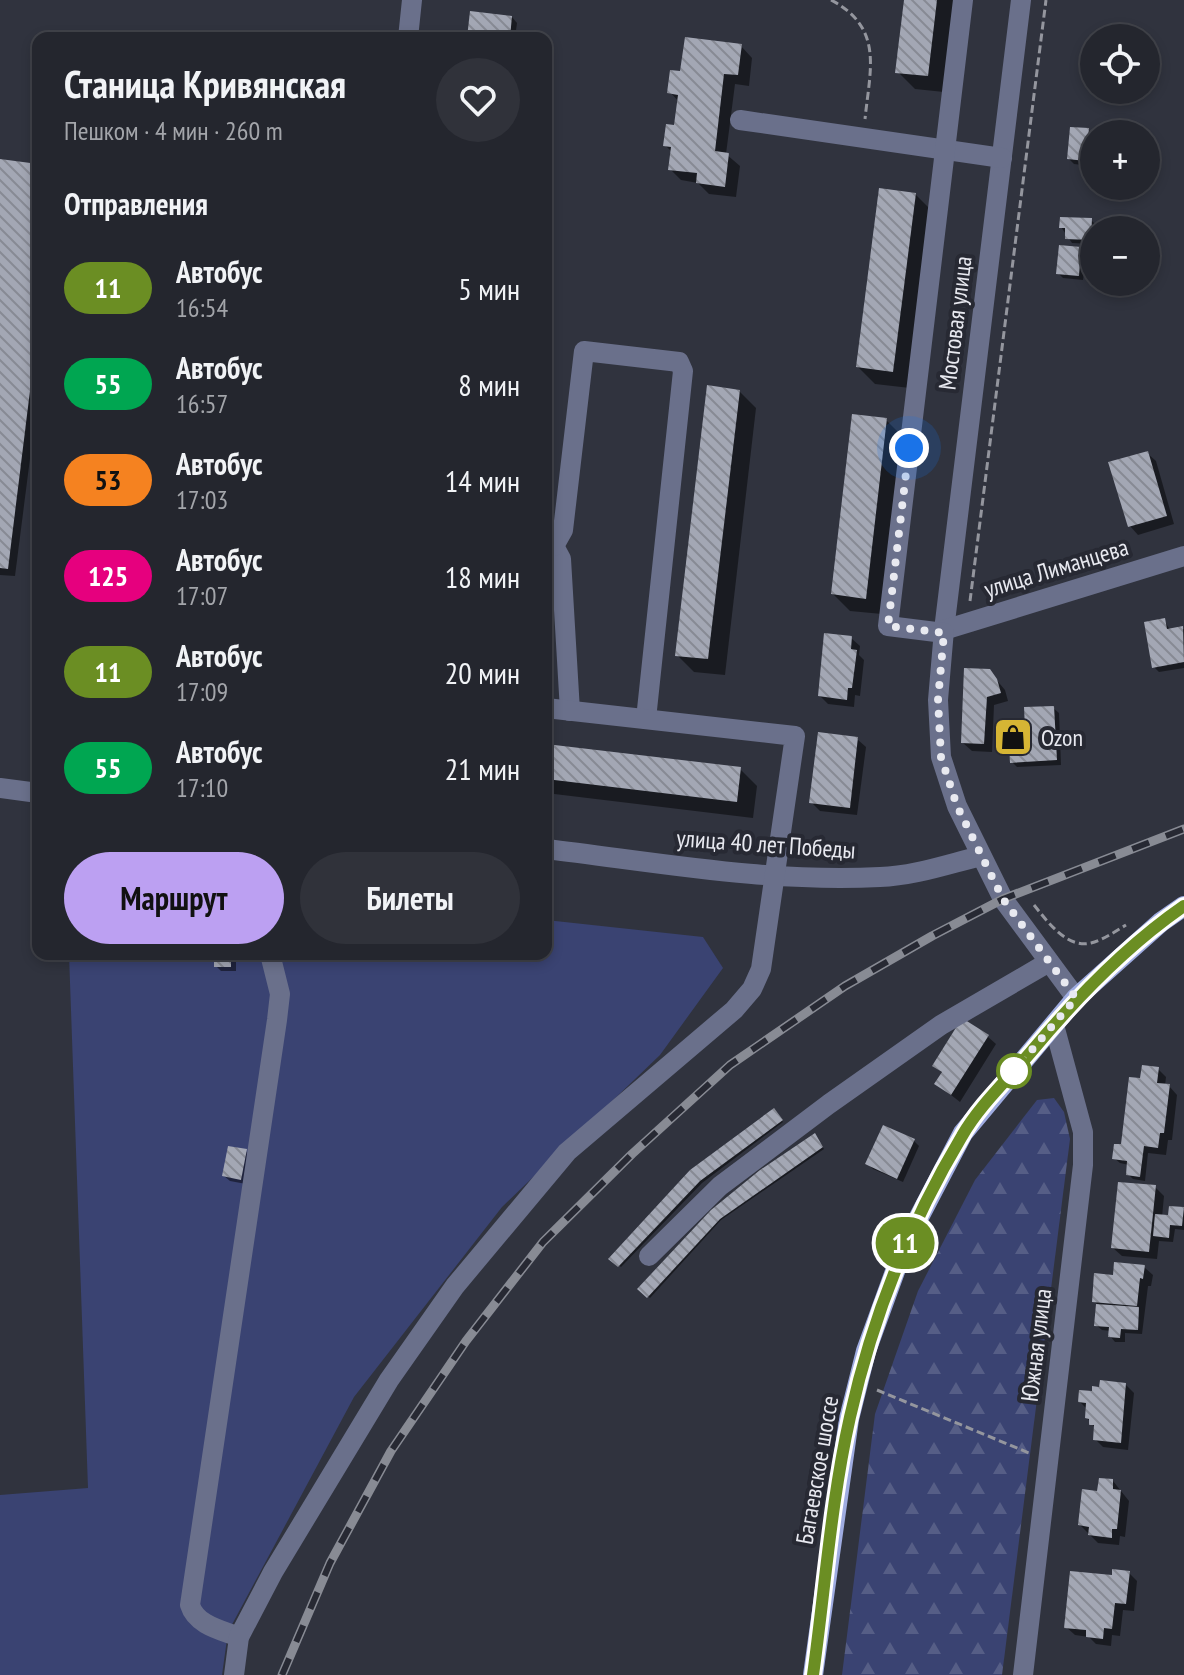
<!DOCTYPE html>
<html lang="ru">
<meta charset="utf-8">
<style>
:root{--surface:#24262e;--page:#30323a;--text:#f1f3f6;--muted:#a3a5aa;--line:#41434a;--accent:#bca0f2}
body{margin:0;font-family:"PT Sans Narrow",sans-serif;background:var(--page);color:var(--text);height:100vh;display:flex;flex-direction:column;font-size:30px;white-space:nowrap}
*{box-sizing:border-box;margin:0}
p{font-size:26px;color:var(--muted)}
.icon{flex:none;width:44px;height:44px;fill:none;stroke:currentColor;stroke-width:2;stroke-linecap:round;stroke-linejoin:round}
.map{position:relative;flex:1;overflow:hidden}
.panel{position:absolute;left:32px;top:32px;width:520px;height:928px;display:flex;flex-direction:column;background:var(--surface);border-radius:16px;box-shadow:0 4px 12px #0003,0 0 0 2px var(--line)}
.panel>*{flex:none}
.badge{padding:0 16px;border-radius:26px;font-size:28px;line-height:52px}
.controls{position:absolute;left:1080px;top:24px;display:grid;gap:16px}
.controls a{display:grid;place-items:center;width:80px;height:80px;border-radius:50%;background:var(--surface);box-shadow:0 4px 12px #0003,0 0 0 2px var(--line);font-size:40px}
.you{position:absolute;width:40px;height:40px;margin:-20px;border:6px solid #fff;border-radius:50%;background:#1a73e8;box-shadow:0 0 0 12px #1a73e833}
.map>.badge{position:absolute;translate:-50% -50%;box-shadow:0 0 0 4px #fff}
h2{padding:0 32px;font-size:30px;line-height:72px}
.round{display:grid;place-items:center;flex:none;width:84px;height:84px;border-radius:42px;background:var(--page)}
.summary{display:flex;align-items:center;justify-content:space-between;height:136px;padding:0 32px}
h1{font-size:38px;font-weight:700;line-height:60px}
.primary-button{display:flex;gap:16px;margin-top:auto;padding:16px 32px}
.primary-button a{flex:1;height:92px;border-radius:48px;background:var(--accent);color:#111;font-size:32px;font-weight:700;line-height:92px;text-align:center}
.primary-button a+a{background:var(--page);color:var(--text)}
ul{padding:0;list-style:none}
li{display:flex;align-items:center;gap:24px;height:96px;padding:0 32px}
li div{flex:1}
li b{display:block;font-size:30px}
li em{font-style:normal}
li .badge{min-width:88px;font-weight:700;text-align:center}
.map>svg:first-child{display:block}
</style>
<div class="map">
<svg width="1184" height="1675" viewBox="0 0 1184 1675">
<defs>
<pattern id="forest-firs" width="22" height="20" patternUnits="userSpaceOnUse" patternTransform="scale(2)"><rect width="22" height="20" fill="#3a4372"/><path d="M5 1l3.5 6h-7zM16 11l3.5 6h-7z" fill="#565e86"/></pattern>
<pattern id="building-back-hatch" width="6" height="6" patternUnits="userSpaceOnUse" patternTransform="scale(2)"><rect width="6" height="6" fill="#a3a7b4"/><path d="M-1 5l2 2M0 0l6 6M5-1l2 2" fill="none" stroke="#878a94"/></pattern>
</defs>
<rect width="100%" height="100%" fill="#30333e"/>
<path fill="url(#forest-firs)" d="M1054,1098L1064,1112L1070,1139L1002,1675H842L875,1414L918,1291L975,1180L1037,1100Z"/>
<path fill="#3a4372" d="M546,920L703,937L723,968L660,1055L502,1207L354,1397L228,1632L222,1675H0V1495L88,1488L69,954H546Z"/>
<g fill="#0007">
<path d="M906,0H956L944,92L915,89L898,72Z"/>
<path d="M512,17L517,23L515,38H469Z"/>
<path d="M741,46L752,58L749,86L735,84L726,154L740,166L736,197L709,194L698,183L681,180L670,169L672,152L665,145L676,127L679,102L670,92L682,73Z"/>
<path d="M1089,130L1094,136L1091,166L1074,164L1069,159Z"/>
<path d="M0,161L38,166V396L15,576L0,575Z"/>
<path d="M915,194L932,211L910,388L875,384L858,367Z"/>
<path d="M1091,220L1096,225L1094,244L1072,243L1061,227Z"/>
<path d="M1080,249L1086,255L1083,280L1063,278L1058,273Z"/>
<path d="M546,277L552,280L546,327Z"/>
<path d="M739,391L756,408L725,675L694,672L677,655Z"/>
<path d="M886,420L903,437L882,614L850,611L833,594Z"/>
<path d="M1147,453L1156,461L1174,524L1138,535L1130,526Z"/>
<path d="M1164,620L1170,630L1184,629V668L1159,672L1154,667Z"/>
<path d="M851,638L860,646L859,655L864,660L860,696L855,695L854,707L828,704L820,696Z"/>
<path d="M989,671L1005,690L1008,701L994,705L992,752L972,751L963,743Z"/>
<path d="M1053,708L1059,713L1061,765L1017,767L1012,762Z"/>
<path d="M857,739L866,747L857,815L820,811L811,802Z"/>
<path d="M546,746L740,769L757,786L753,818L546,793Z"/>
<path d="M216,954H236V971H221L216,966Z"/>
<path d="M987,1036L996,1044L960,1102L937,1084L943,1074L935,1065Z"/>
<path d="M1158,1069L1166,1077L1165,1086H1169L1177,1095L1172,1140H1168L1166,1155L1148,1153L1145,1181L1133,1179L1128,1174L1129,1165L1120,1163L1114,1158L1128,1147L1142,1080Z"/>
<path d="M774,1110L783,1122L702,1183L621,1267L611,1259Z"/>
<path d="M815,1136L824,1149L721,1220L650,1298L640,1289Z"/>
<path d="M914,1141L919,1146L903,1182L873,1169L868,1164Z"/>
<path d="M246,1151L251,1157L246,1184L230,1181L224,1176Z"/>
<path d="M1155,1187L1164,1196L1162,1217L1170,1218L1171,1208L1184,1210V1230L1175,1229L1173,1242L1159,1241L1157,1259L1122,1256L1113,1248Z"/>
<path d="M1144,1267L1153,1275L1151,1286H1148L1142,1334L1125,1333V1342H1115L1110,1336L1111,1331L1102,1330L1096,1325L1098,1305L1094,1301L1115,1277Z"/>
<path d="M1126,1385L1134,1393L1128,1450L1103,1447L1095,1439L1096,1429L1087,1418L1088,1410L1080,1402L1093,1394Z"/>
<path d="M1113,1481L1129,1501L1125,1537L1120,1536L1119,1545L1098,1543L1080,1525L1099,1493Z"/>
<path d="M1129,1573L1137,1581L1134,1611L1123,1610L1120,1636L1112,1635L1111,1646L1096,1644L1089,1637L1075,1635L1066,1627Z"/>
</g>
<g fill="url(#building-back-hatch)">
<path d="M904,0H937L928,76L895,73Z"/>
<path d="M470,11L512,16L510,38H467Z"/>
<path d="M685,37L742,44L738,75L724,74L715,151L729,153L725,187L696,183L697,173L668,170L671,147L663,146L666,124L674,125L678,95L667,93L670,70L680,71Z"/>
<path d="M1070,127L1089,128L1086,161L1067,159Z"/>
<path d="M0,159L38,164V326L8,569L0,568Z"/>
<path d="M879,188L916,193L893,372L856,367Z"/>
<path d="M1060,217L1092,218L1091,240L1065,239V228H1059Z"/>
<path d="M1059,245L1081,247L1079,276L1056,274Z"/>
<path d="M707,385L740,390L708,659L675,656Z"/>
<path d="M852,414L887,418L866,599L831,594Z"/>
<path d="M1148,451L1167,516L1128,527L1108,462Z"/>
<path d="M1165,618L1167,629L1183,626L1184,662L1152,668L1144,622Z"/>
<path d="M824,633L852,636L851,649L857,650L852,688H848L847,700L818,696Z"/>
<path d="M964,668L990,669L997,679L1001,693L987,697L984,744L961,743Z"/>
<path d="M1054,706L1057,760L1010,763L1008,730L1025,729L1024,707Z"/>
<path d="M818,732L858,737L850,808L809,803Z"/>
<path d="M546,744L741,767L737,802L546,779Z"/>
<rect x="214" y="954" width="17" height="13"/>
<path d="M962,1018L989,1035L951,1095L934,1084L942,1072L932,1066Z"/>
<path d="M1142,1065L1159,1067L1157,1083L1170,1084L1164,1133H1160L1158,1148L1144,1146L1140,1177L1126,1175L1127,1161L1112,1159L1114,1144H1121L1129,1077L1140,1078Z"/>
<path d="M774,1108L783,1120L700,1181L618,1267L608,1259L690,1170Z"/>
<path d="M883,1125L915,1139L897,1179L865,1164Z"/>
<path d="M815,1133L823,1147L720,1219L647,1298L637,1289L711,1210L760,1170Z"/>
<path d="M228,1146L247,1149L241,1180L222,1176Z"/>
<path d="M1118,1182L1156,1185L1149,1252L1111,1248Z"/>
<path d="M1169,1206L1184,1207L1182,1226L1170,1225L1169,1238L1153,1236L1155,1214L1168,1215Z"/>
<path d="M1114,1262L1145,1265L1143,1279L1140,1278L1137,1306L1092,1302L1094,1273L1113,1275Z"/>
<path d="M1096,1304L1139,1307L1138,1330L1121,1329L1120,1338L1108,1337L1109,1327L1094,1326Z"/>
<path d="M1100,1380L1126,1383L1121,1443L1093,1440L1094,1425H1089V1419L1085,1418L1086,1403L1078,1402L1079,1390L1092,1391V1386L1099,1387Z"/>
<path d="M1099,1478L1113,1479V1489L1121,1490L1117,1529H1112V1538L1088,1535L1089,1527L1078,1525L1082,1489L1097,1491Z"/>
<path d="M1112,1569L1130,1571L1126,1604L1115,1603L1112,1629L1104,1628L1103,1639L1086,1637V1630L1064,1628L1070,1571L1112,1575Z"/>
</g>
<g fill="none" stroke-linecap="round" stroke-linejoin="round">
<g stroke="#94969e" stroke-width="3" stroke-dasharray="8 4" stroke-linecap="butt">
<path d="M831,0C884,28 870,69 865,119"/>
<path d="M970,601L1046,0"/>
<path d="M1034,905C1047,921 1067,949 1091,943C1103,940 1116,931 1126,925"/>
<path d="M877,1390L1029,1453"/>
</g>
<g stroke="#6a708b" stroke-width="20">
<path d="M1021,0L944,630L938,700L941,757L957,806L1003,899L1076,998"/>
<path d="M408,38L412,0"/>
<path d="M740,120L1002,158"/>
<path d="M546,539L554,546L561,559L570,711"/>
<path d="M554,546L563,530L584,351L679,362L683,371L646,719"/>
<path d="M944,630L1184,556"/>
<path d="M944,633L888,626L963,0"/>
<path d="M0,788L38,793"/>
<path d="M546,849C656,862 768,883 880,877C914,876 948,864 981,856"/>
<path d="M649,1256L720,1186L829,1104L941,1025L1049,962"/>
<path d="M239,1637C221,1630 196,1625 190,1605L277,1020L280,994L270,954"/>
<path d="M234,1675L239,1637L273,1572L389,1380L455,1286L567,1152L734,1010L752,989L761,969L795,736L546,708"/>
<path d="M1023,1675L1083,1165V1132L1054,1025"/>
</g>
<path stroke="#9face1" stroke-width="20" d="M813,1675L849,1419L866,1351L905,1244L963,1133L1076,998L1161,922L1184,906"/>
<defs>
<path id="rail" d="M282,1675L330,1563L391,1451L466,1341L543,1242L632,1154L730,1065L845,986L932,936L1003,899L1184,829"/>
</defs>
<use href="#rail" stroke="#888b94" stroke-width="9"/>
<use href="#rail" stroke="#272933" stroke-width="6" stroke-dasharray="18" stroke-linecap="butt"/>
</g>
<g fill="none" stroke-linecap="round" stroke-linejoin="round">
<defs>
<path id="line" d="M813,1675C825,1589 831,1501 850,1417C872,1318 910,1223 962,1136C979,1106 1008,1079 1031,1052C1076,998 1126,946 1184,906"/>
</defs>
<use href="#line" stroke="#fff" stroke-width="18"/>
<use href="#line" stroke="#6b8e23" stroke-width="12"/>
<path stroke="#e8e9f0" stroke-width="8" stroke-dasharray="0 14.4" d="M909,448L888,626L944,633L938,700L941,757L957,806L1003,899L1076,998L1014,1071"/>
</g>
<defs>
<symbol id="shop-square" viewBox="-11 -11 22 22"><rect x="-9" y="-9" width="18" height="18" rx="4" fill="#d6b534" stroke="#272933"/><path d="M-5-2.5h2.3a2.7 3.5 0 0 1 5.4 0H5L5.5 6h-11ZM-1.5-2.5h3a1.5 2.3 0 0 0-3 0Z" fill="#111"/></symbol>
</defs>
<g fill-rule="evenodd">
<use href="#shop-square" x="991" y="715" width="44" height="44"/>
</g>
<circle fill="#fff" stroke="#6b8e23" stroke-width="4" cx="1014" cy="1071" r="16"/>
<g text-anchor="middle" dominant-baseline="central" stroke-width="8" stroke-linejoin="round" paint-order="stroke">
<g font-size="24" fill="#e8e9f0" stroke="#272933">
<text transform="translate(955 323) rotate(-83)">Мостовая улица</text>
<text transform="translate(1056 568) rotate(-17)">улица Лиманцева</text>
<text transform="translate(766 844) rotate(4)">улица 40 лет Победы</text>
<text transform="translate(1036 1345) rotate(-83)">Южная улица</text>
<text transform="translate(817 1470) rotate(-80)">Багаевское шоссе</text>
</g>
<g font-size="24" fill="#e8e9f0" stroke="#272933" text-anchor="start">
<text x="1041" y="737">Ozon</text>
</g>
</g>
</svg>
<div class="controls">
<a><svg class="icon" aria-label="locate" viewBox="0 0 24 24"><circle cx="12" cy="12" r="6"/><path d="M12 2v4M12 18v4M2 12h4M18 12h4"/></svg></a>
<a>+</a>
<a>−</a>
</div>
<div class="you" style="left:909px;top:448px"></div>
<b class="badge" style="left:905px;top:1243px;background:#6b8e23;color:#fff">11</b>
<section class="panel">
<div class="summary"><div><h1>Станица Кривянская</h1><p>Пешком · 4 мин · 260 m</p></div><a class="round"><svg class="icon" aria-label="heart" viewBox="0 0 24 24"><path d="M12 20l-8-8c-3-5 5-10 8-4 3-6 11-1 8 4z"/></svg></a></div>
<h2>Отправления</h2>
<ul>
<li><span class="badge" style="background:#6b8e23;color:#fff">11</span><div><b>Автобус</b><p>16:54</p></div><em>5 мин</em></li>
<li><span class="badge" style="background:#00a651;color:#fff">55</span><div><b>Автобус</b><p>16:57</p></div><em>8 мин</em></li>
<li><span class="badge" style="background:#f58220;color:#111">53</span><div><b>Автобус</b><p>17:03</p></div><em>14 мин</em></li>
<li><span class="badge" style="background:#e6007e;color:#fff">125</span><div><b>Автобус</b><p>17:07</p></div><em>18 мин</em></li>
<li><span class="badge" style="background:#6b8e23;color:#fff">11</span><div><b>Автобус</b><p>17:09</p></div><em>20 мин</em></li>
<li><span class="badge" style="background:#00a651;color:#fff">55</span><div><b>Автобус</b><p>17:10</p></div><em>21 мин</em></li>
</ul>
<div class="primary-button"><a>Маршрут</a><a>Билеты</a></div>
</section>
</div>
